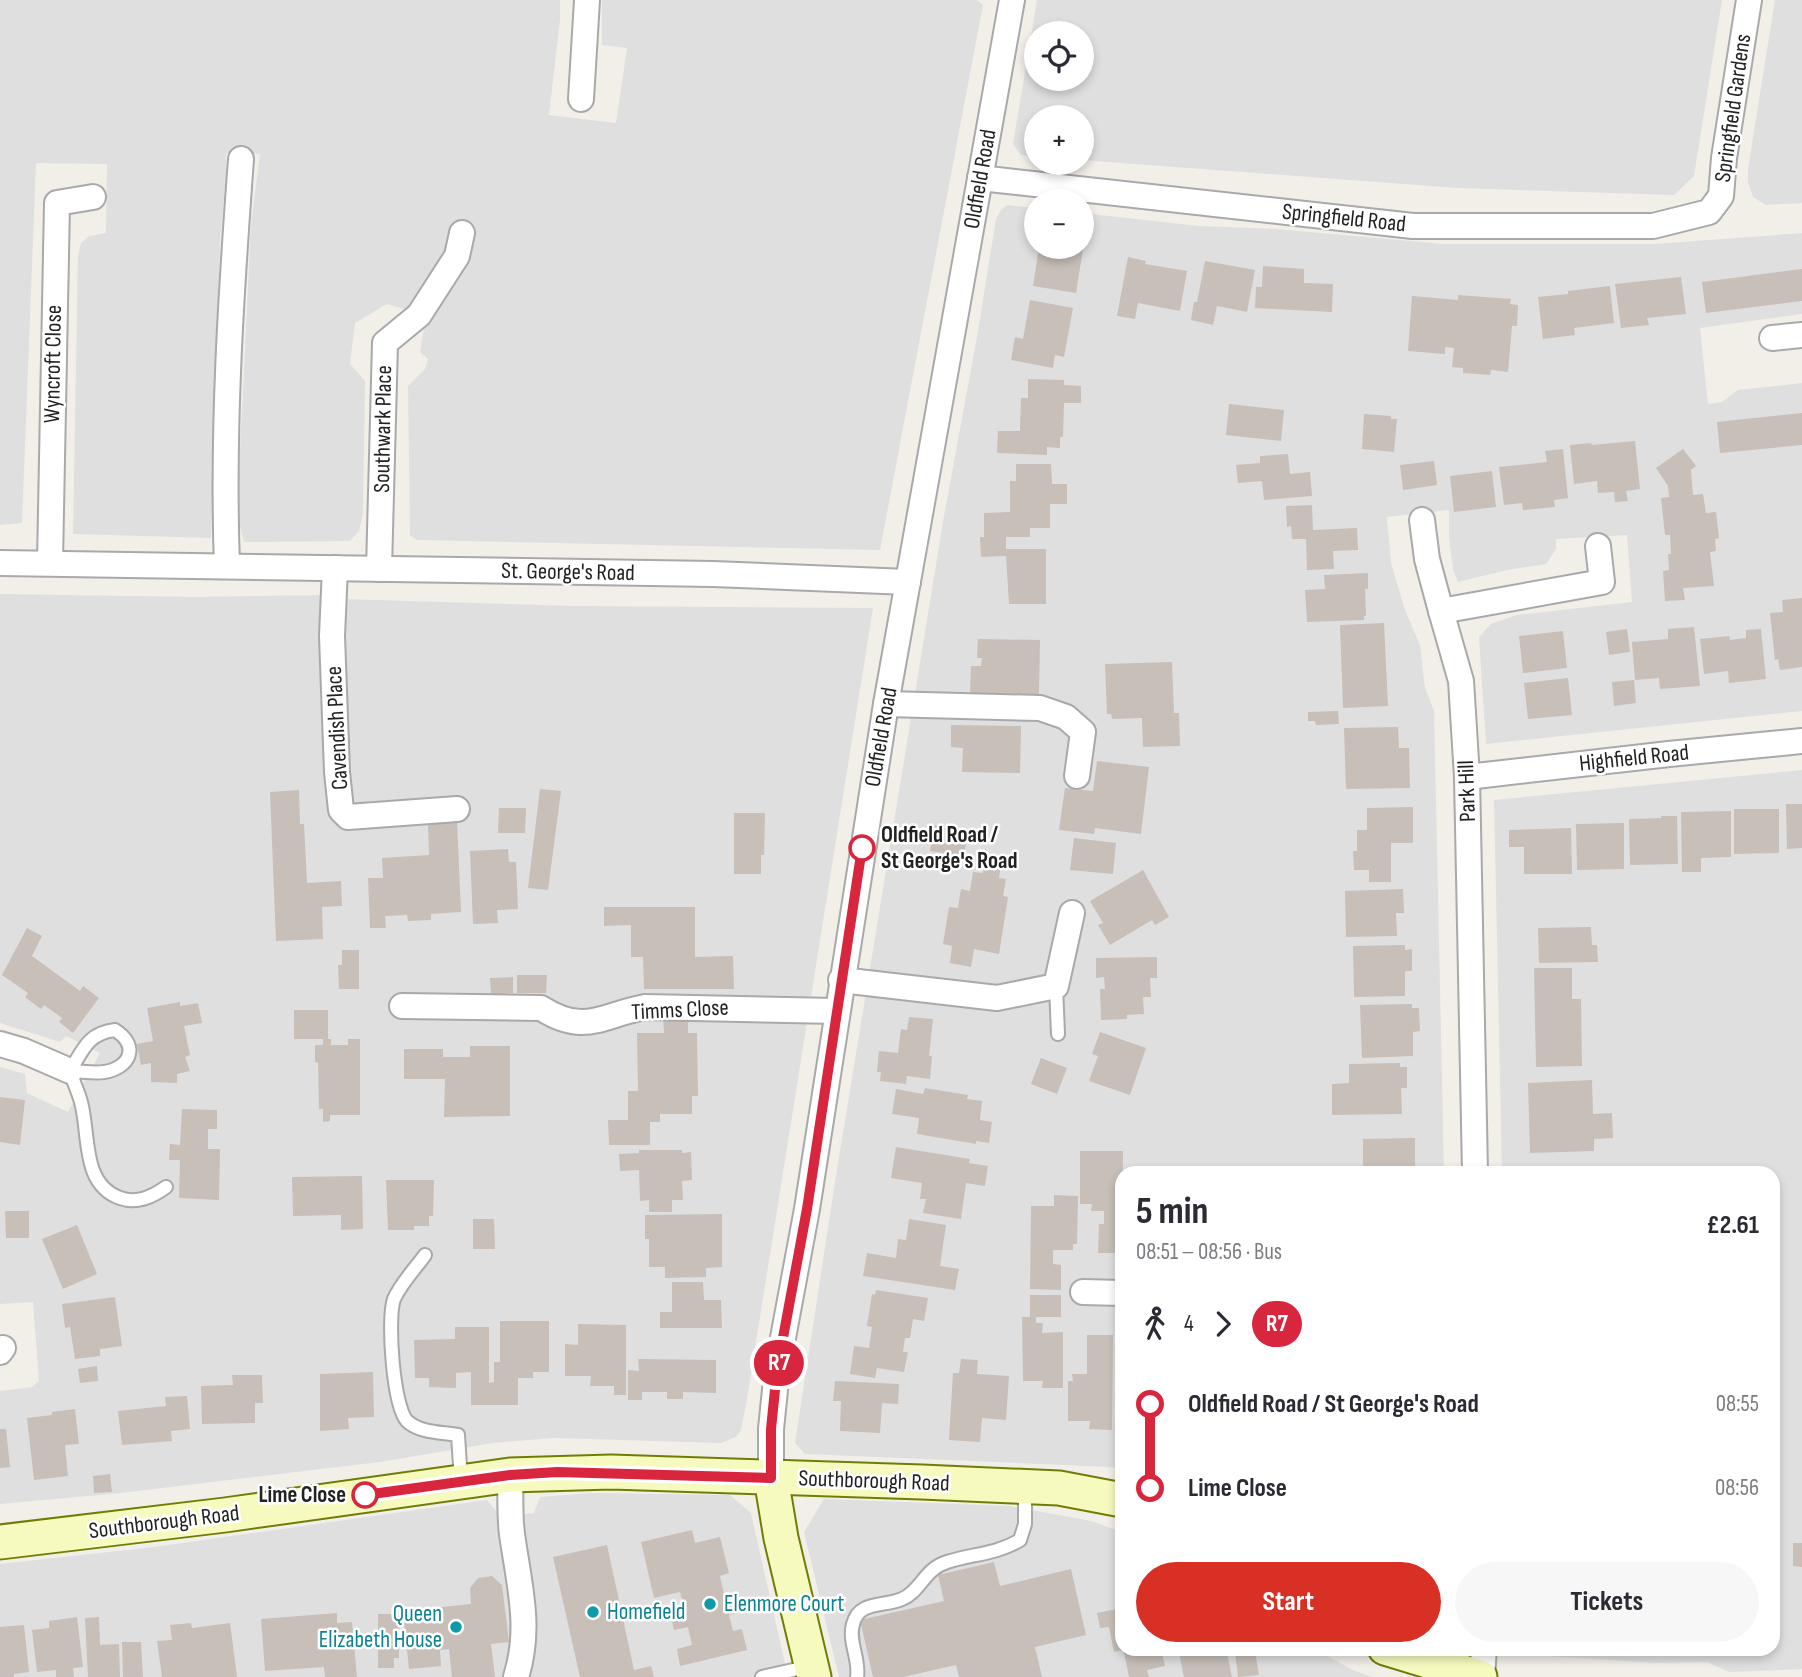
<!DOCTYPE html>
<meta charset="utf-8">
<style>
:root{--surface:#fff;--page:#f7f7f7;--text:#2b2b33;--muted:#7c7c81;--accent:#d93025}
body{margin:0;font-family:"Sofia Sans Condensed",sans-serif;background:var(--page);color:var(--text);height:100vh;display:flex;flex-direction:column;font-size:26px;white-space:nowrap}
*{box-sizing:border-box;margin:0}
p{font-size:23px;color:var(--muted)}
.icon{flex:none;width:38px;height:38px;fill:none;stroke:currentColor;stroke-width:2;stroke-linecap:round;stroke-linejoin:round}
.map{position:relative;flex:1;overflow:hidden}
.side{position:absolute;left:1115px;top:1166px;width:665px;height:490px;display:flex;flex-direction:column;background:var(--surface);border-radius:21px;box-shadow:0 4px 10px #0003}
.side>*{flex:none}
.badge{padding:0 14px;border-radius:23px;font-size:24px;line-height:46px}
.fabs{position:absolute;left:1024px;top:21px;display:grid;gap:14px}
.fabs a{display:grid;place-items:center;width:70px;height:70px;border-radius:50%;background:var(--surface);box-shadow:0 4px 10px #0003;font-size:35px}
.map>.badge{position:absolute;translate:-50% -50%;box-shadow:0 0 0 4px #fff}
.legs{display:flex;align-items:center;gap:10px;height:77px;padding:0 21px;font-size:23px}
.legs p{margin-inline-start:auto}
.summary{display:flex;align-items:center;justify-content:space-between;height:119px;padding:0 21px}
h1{font-size:38px;font-weight:700;line-height:52px}
.action{display:flex;gap:14px;margin-top:auto;padding:14px 21px}
.action a{flex:1;height:80px;border-radius:42px;background:var(--accent);color:#fff;font-size:28px;font-weight:700;line-height:80px;text-align:center}
.action a+a{background:var(--page);color:var(--text)}
ul{padding:0 21px;list-style:none}
li{display:flex;align-items:center;gap:24px;height:84px;font-size:26px}
li i{display:grid;place-items:center;width:10px;height:100%;margin:0 9px;background:currentColor}
li i::after{content:'';width:18px;height:18px;margin:-9px;border:5px solid;border-radius:50%;background:var(--surface)}
li p{margin-inline-start:auto}
li:first-child i{background:linear-gradient(#0000 50%,currentColor 0)}
li:last-child i{background:linear-gradient(currentColor 50%,#0000 0)}
.map>svg:first-child{display:block}
</style>
<div class="map">
<svg width="1802" height="1677" viewBox="0 0 1802 1677">
<rect width="100%" height="100%" fill="#f2efe9"/>
<g fill="#e0dfdf" fill-rule="evenodd">
<path d="M0,0H560V20L549,115L616,123L627,48L602,45V0H977L983,5L880,550L417,540L410,535L408,386L425,369L428,359L420,352L426,315L387,304L355,323L350,364L365,381L363,513L359,531L350,541L244,542L237,515L251,224L260,154L226,153V175L220,241L211,538L73,534L78,256L81,243L89,236L106,233L107,164L36,163L22,523L0,525Z"/>
<path d="M1037,0H1722L1694,176L1674,195L1457,188L1082,160V117H1036V157L1021,155L1013,144ZM1036,33H1082V79H1036Z"/>
<path d="M1775,0H1802V203L1766,205L1753,197L1748,182V169Z"/>
<path d="M1007,205L1036,208V247H1082V213L1199,226L1276,229L1444,244H1655L1802,233V314L1700,328L1708,404L1722,402L1738,390L1802,383V711L1486,744L1479,637L1491,624L1517,615L1632,602L1627,535L1556,539V549L1546,564L1507,570L1458,582L1453,569L1449,538V510L1387,517L1391,563L1405,610L1420,645L1425,688L1434,711L1444,1172H1122V1469L1111,1467L805,1454L795,1443L835,1182L944,516L978,331L996,219L1001,210Z"/>
<path d="M0,594L196,597L325,595L342,599L573,606L873,608L746,1405L741,1430L736,1437L721,1443L554,1438L493,1443L380,1462L121,1493L0,1504V1391L32,1387L39,1381L33,1302L0,1304V1067L25,1074L27,1093L68,1112L100,1053L66,1036L60,1042L0,1023Z"/>
<path d="M1802,770V1669L1729,1672L1707,1662L1657,1663L1516,1654L1513,1649L1773,1648V1172H1502L1494,800Z"/>
<path d="M592,1493L730,1495L751,1513L788,1677H0V1564L154,1547L487,1500L500,1516L534,1513L540,1497Z"/>
<path d="M824,1499L1010,1506L1091,1521L1122,1532V1648L1314,1649L1355,1671L1373,1677H839L804,1532Z"/>
</g>
<g fill="#c7bfb8">
<path d="M1082,243H1084L1076,293L1033,286L1039,247H1082Z"/>
<path d="M1128,257L1146,261L1145,264L1187,271L1180,311L1138,303L1135,319L1117,316Z"/>
<path d="M1205,261L1255,270L1247,312L1217,306L1213,325L1191,320L1194,302H1197Z"/>
<path d="M1263,266L1304,269V283L1333,284L1332,312L1255,308L1256,287H1262Z"/>
<path d="M1802,269V301L1706,313L1702,282Z"/>
<path d="M1681,277L1686,314L1647,318L1649,325L1621,328L1615,284Z"/>
<path d="M1610,286L1614,323L1574,328L1575,335L1543,339L1538,297L1568,294V291Z"/>
<path d="M1458,295L1511,299L1510,304L1518,305L1517,326H1512L1508,372L1491,370L1490,375L1463,373V368L1452,367L1454,348L1445,347V354L1408,351L1412,296L1458,300Z"/>
<path d="M1030,300L1073,308L1064,357L1055,355L1053,368L1011,360L1015,337L1023,339Z"/>
<path d="M1028,379L1064,380V385L1081,386V403H1064L1063,437H1060V448L1047,447V455L997,453L998,431H1020L1021,398H1028Z"/>
<path d="M1229,404L1284,410L1281,441L1226,435Z"/>
<path d="M1802,413V445L1720,453L1717,422Z"/>
<path d="M1364,414L1391,416V419H1397L1394,452L1362,449Z"/>
<path d="M1635,441L1640,489L1626,491L1628,501L1615,502L1614,492L1598,493L1597,481L1574,484L1570,445L1591,443L1592,445Z"/>
<path d="M1563,449L1568,498L1554,500L1555,507L1523,510L1522,503L1504,505L1499,467L1547,462L1545,451Z"/>
<path d="M1683,449L1696,466L1691,470L1693,495L1703,494L1706,513L1716,512L1719,538L1715,539L1716,551L1710,552L1714,586L1683,588L1685,600L1665,601L1663,571L1669,570L1668,554H1671L1670,535H1665L1661,498L1669,497L1668,486L1656,468Z"/>
<path d="M1288,454L1290,474L1310,472L1312,496L1264,500L1262,481L1238,483L1236,465L1260,463V456Z"/>
<path d="M1434,461L1437,485L1403,490L1400,465Z"/>
<path d="M1016,464H1051L1052,484H1067V504H1050V528H1030V537H1006V549H1046V604H1009L1006,556L981,557L980,537H984V513L1010,512V481H1016Z"/>
<path d="M1492,471L1496,507L1454,512L1450,476Z"/>
<path d="M1312,505L1313,530L1357,528L1358,550L1333,551L1334,569L1307,570L1306,539H1292L1291,526L1287,527L1286,506Z"/>
<path d="M1368,573V589H1365L1366,616H1364V620L1307,622L1305,590L1325,589L1324,575Z"/>
<path d="M1802,598V667L1780,670L1778,659L1775,660L1770,613L1783,612L1782,600Z"/>
<path d="M1384,623L1388,706L1343,708L1340,625Z"/>
<path d="M1694,627L1700,686L1660,689L1659,678L1635,680L1632,642L1668,639V629Z"/>
<path d="M1627,629L1630,652L1609,655L1606,632Z"/>
<path d="M1761,629L1766,679L1729,683L1728,671L1704,674L1700,639L1729,636L1730,640L1746,638V630Z"/>
<path d="M1563,631L1567,668L1523,673L1519,636Z"/>
<path d="M978,639L1040,640L1039,694L970,693L971,666H981L982,658H977Z"/>
<path d="M1172,662L1174,713H1179L1180,746L1143,747L1142,718L1112,719L1111,714H1107L1105,664Z"/>
<path d="M1568,678L1572,715L1528,719L1524,683Z"/>
<path d="M1634,680L1636,703L1614,706L1612,682Z"/>
<path d="M1338,711L1339,724L1316,725L1315,721H1308V712Z"/>
<path d="M951,725L1021,726L1020,773L962,772L963,748L951,747Z"/>
<path d="M1398,727L1399,748H1409L1410,788L1346,789L1344,728Z"/>
<path d="M1097,761L1149,767L1141,834L1095,828L1094,834L1059,830L1065,788L1093,791Z"/>
<path d="M540,789L561,791L548,890L528,888Z"/>
<path d="M299,790L300,824H304L307,883L341,881L342,906L322,907L323,939L276,941L270,792Z"/>
<path d="M1786,804H1802V848L1787,849Z"/>
<path d="M1413,807V843H1391V882H1369V870H1354L1353,851H1357V830H1367V808Z"/>
<path d="M499,808H526L525,833H498Z"/>
<path d="M1734,809H1779V853L1734,854Z"/>
<path d="M1731,811V857L1701,858V872H1682L1681,812Z"/>
<path d="M734,813H765L764,855H761V874H734Z"/>
<path d="M1661,816H1677L1678,864L1630,865L1629,819L1661,818Z"/>
<path d="M457,820L461,912L431,914V920L408,921L407,915L385,916L386,928H370L368,878H383L382,858L429,855L428,822Z"/>
<path d="M1624,823V869L1577,870L1576,824Z"/>
<path d="M934,825L968,831L964,856L930,851Z"/>
<path d="M1571,828L1572,874H1524V847H1509V830Z"/>
<path d="M1074,838L1116,843L1113,874L1070,870Z"/>
<path d="M508,849L509,862H516L518,909L497,910L498,923L473,924L470,851Z"/>
<path d="M986,855L1002,857L999,878L1006,879L1003,896L1008,897L999,954L974,949L971,967L950,963L952,946L943,944L949,907L958,908L961,889L970,891L973,872L983,873Z"/>
<path d="M1143,870L1169,917L1155,925L1152,920L1110,945L1098,925L1103,923L1090,901Z"/>
<path d="M1403,889L1404,913H1396L1397,936L1346,937L1345,891Z"/>
<path d="M604,907H695V957L733,956L734,989H644L643,957H631V925L604,926Z"/>
<path d="M1591,927L1592,945H1597L1598,962L1539,963L1538,928Z"/>
<path d="M27,928L42,936L32,956L80,991L83,986L99,998L73,1033L59,1022L62,1018L44,1005L41,1009L25,997L28,993L2,975Z"/>
<path d="M1405,945V950L1412,949V971H1405V996L1354,997L1353,946Z"/>
<path d="M342,950H359V989H339L338,965H342Z"/>
<path d="M1157,957V978H1150L1151,997H1143L1144,1014L1127,1015V1019L1101,1020L1100,989H1105L1104,977L1096,978V958Z"/>
<path d="M1534,968H1572V999H1581L1582,1066L1536,1067Z"/>
<path d="M517,975H547L546,993H517Z"/>
<path d="M513,977V993L491,994L490,978Z"/>
<path d="M180,1002V1006L198,1003L202,1023L184,1026L190,1055L185,1057L190,1071L177,1074V1083L151,1082V1063L141,1065L137,1044L153,1041L147,1008Z"/>
<path d="M1412,1004V1008H1419L1420,1031L1413,1032V1056L1362,1058L1360,1005Z"/>
<path d="M294,1010H328V1039H331V1045H348V1039H360V1115H330V1121L323,1122V1109H319L318,1063L315,1062V1045H323V1039H294Z"/>
<path d="M663,1017H688V1033H697L698,1096H692V1114H660V1122H650V1145H609L608,1120H628V1091H638L637,1033H664Z"/>
<path d="M909,1017L933,1019L929,1056H932L930,1079L907,1076L906,1084L880,1081L881,1072H877L879,1051L898,1053L901,1029L907,1030Z"/>
<path d="M1100,1032L1146,1048L1130,1095L1089,1081L1098,1056L1092,1054Z"/>
<path d="M470,1046H510V1116L444,1117L445,1079H404V1049H443V1057H470Z"/>
<path d="M1041,1058L1067,1068L1057,1094L1031,1084Z"/>
<path d="M1400,1063V1067H1407V1088H1401L1402,1114L1332,1115V1084L1349,1083V1064Z"/>
<path d="M1592,1080L1593,1114L1612,1113L1613,1138L1594,1139V1151L1530,1153L1528,1083Z"/>
<path d="M925,1088L968,1095L967,1099L982,1101L980,1120L992,1122L989,1143L976,1141V1144L917,1134L919,1118L892,1114L896,1089L923,1094Z"/>
<path d="M0,1097L25,1100L20,1145L0,1142Z"/>
<path d="M182,1109L217,1110V1129H208V1149H220L219,1200L179,1198L180,1160H169L170,1144L180,1145Z"/>
<path d="M1415,1138V1172H1363V1139Z"/>
<path d="M896,1147L970,1159L969,1163L988,1166L985,1186L966,1183L961,1219L923,1213L926,1199H920L922,1183L891,1178Z"/>
<path d="M639,1150H682V1153L691,1152L692,1180L682,1181L683,1200H672V1212H649V1200L640,1201L639,1170L620,1171L619,1154L639,1153Z"/>
<path d="M1080,1151H1123L1122,1253H1098L1099,1224H1104V1211H1091L1092,1204H1080Z"/>
<path d="M362,1176L363,1229L341,1230V1215L293,1216L292,1177Z"/>
<path d="M386,1180H434L433,1216H429V1226H414V1230H388Z"/>
<path d="M1054,1195L1078,1196L1077,1244H1073V1250H1053V1264L1061,1265V1290L1030,1289L1031,1206H1054Z"/>
<path d="M5,1211H29V1238H6Z"/>
<path d="M722,1214V1267L706,1268V1277L665,1278V1267H649V1239H645V1215Z"/>
<path d="M473,1219H494L495,1249H473Z"/>
<path d="M909,1219L946,1225L940,1266L959,1269L955,1290L863,1276L867,1253L896,1258L898,1239L906,1240Z"/>
<path d="M77,1225L97,1274L63,1289L42,1239Z"/>
<path d="M672,1282H703L704,1300H721L722,1328H660V1312H672Z"/>
<path d="M876,1290L928,1298L924,1321L913,1319L910,1338H905L903,1352H908L904,1372L877,1368L875,1378L850,1374L854,1346L869,1348L872,1327L867,1326L872,1294L875,1295Z"/>
<path d="M1030,1295H1061V1317H1036V1323H1043L1042,1333L1063,1332V1388H1042L1043,1381H1023L1022,1317H1030Z"/>
<path d="M115,1297L122,1346L100,1349V1356L75,1359L70,1327L65,1328L62,1304Z"/>
<path d="M500,1321H549V1372H533V1378H518V1405H471V1372L456,1373V1388L429,1387V1378H415L414,1340L455,1339V1327H489V1383L494,1382V1362H500Z"/>
<path d="M578,1324L626,1325V1395H614V1386H590L591,1376H565V1344L578,1345Z"/>
<path d="M1087,1335H1113L1112,1430L1089,1429L1090,1421H1068V1381H1073L1072,1374H1087Z"/>
<path d="M638,1359L716,1360V1393L683,1392V1399H667V1392H642V1400H628V1370L639,1371Z"/>
<path d="M961,1359L978,1360L977,1374L1009,1376L1006,1420L982,1418L980,1442L949,1440L953,1373H959Z"/>
<path d="M97,1366L98,1381L80,1383L78,1369Z"/>
<path d="M373,1372L374,1417L348,1418L349,1429L320,1431V1374Z"/>
<path d="M232,1375H262L263,1403H255V1423L202,1424L201,1386L233,1385Z"/>
<path d="M835,1381L899,1384L898,1404L882,1403L880,1433L840,1431L841,1401H833Z"/>
<path d="M187,1396L190,1429L171,1431L172,1441L122,1445L118,1411L166,1406L165,1397Z"/>
<path d="M75,1409L79,1444L65,1445L68,1476L34,1480L27,1418L52,1415V1412Z"/>
<path d="M0,1429H6L10,1467L0,1468Z"/>
<path d="M110,1474L112,1492L94,1493L93,1476Z"/>
<path d="M692,1530L695,1543L720,1537L729,1573L720,1576L724,1594L733,1592L738,1613L729,1615L733,1631L742,1629L747,1650L680,1666L677,1649L692,1645L688,1627L674,1630L670,1614L685,1610L680,1592L654,1598L641,1542Z"/>
<path d="M1793,1543H1802V1567L1793,1566Z"/>
<path d="M607,1545L634,1670L651,1666L654,1677H580L553,1557Z"/>
<path d="M994,1562L1000,1586L1071,1569L1086,1635L1035,1647L1042,1677H959L956,1665L903,1677H873L860,1620L944,1601L938,1575Z"/>
<path d="M492,1576L502,1585L509,1642L491,1644L495,1677H452L449,1649L440,1650L441,1666L409,1669L403,1611L471,1604L470,1588L478,1578Z"/>
<path d="M1122,1608V1650L1114,1652L1109,1627L1100,1628L1097,1613Z"/>
<path d="M337,1613V1623L352,1622L357,1677H325L324,1667L265,1671L261,1619Z"/>
<path d="M378,1614H399V1658H394V1668H378Z"/>
<path d="M77,1617L83,1667L73,1668L74,1677H56V1670L37,1672L32,1630L49,1628V1621Z"/>
<path d="M99,1617L100,1645L119,1644L120,1677H88L85,1618Z"/>
<path d="M191,1623L192,1628L230,1623L237,1677H162L157,1641L172,1640L170,1625Z"/>
<path d="M24,1625L29,1672L14,1674V1677H0V1627Z"/>
<path d="M122,1642H141L143,1677H123Z"/>
<path d="M1123,1648H1161L1165,1666L1147,1670L1149,1677H1129Z"/>
<path d="M1178,1648H1226L1232,1677H1184Z"/>
<path d="M1255,1651L1259,1675L1238,1677L1235,1653Z"/>
</g>
<g fill="none" stroke-linecap="round" stroke-linejoin="round">
<defs>
<g id="lane">
<path d="M1056,986L1058,1034"/>
<path d="M115,1030C140,1046 130,1068 104,1072C94,1074 81,1071 70,1071C83,1050 88,1033 115,1030Z"/>
<path d="M70,1071C73,1081 78,1091 81,1102C90,1135 81,1184 120,1198C137,1204 152,1197 166,1187"/>
<path d="M425,1255C415,1269 401,1283 394,1299C387,1318 393,1406 407,1421C420,1433 441,1432 458,1435L461,1481"/>
<path d="M762,1677L811,1666"/>
<path d="M857,1677C860,1659 848,1642 853,1624C859,1600 884,1607 902,1599C921,1591 924,1569 947,1562C972,1554 997,1554 1020,1540L1025,1524V1487"/>
</g>
<g id="street">
<path d="M581,99L587,0"/>
<path d="M980,178L1413,226H1653L1709,212L1721,196L1724,158L1749,0"/>
<path d="M1772,338L1802,335"/>
<path d="M1422,520L1427,559L1441,611"/>
<path d="M50,562L57,203L93,197"/>
<path d="M0,563L713,574L908,582"/>
<path d="M227,566C222,431 231,294 241,159"/>
<path d="M335,568L332,636L337,772L341,810L348,817L457,809"/>
<path d="M379,569L385,343L419,315L457,256L462,233"/>
<path d="M886,704L1040,708L1066,717L1083,732L1077,776"/>
<path d="M1467,777L1669,754L1802,741"/>
<path d="M841,980L997,998L1056,986L1072,913"/>
<path d="M402,1006L541,1008C585,1036 602,1015 645,1007L836,1011"/>
<path d="M0,1044L24,1051L70,1071"/>
<path d="M1475,1172L1467,777L1461,681L1441,611L1602,582L1598,546"/>
<path d="M1083,1292L1122,1293"/>
<path d="M0,1352L3,1348"/>
<path d="M510,1475C511,1497 509,1520 513,1541C520,1588 531,1630 516,1677"/>
<path d="M771,1478V1429L777,1370L807,1209L886,704L1012,0"/>
<path d="M1482,1677L1484,1648"/>
</g>
<g id="secondary">
<path d="M771,1478L781,1538L814,1677"/>
<path d="M0,1542L225,1515L510,1475L611,1472L922,1482L1059,1488L1122,1500"/>
<path d="M1385,1648L1480,1677"/>
</g>
</defs>
<use href="#lane" stroke="#a9a9a9" stroke-width="16"/>
<use href="#street" stroke="#a9a9a9" stroke-width="28"/>
<use href="#secondary" stroke="#707d05" stroke-width="37"/>
<use href="#lane" stroke="#fff" stroke-width="12"/>
<use href="#street" stroke="#fff" stroke-width="24"/>
<use href="#secondary" stroke="#f7fabf" stroke-width="33"/>
</g>
<g fill="none" stroke-linecap="round" stroke-linejoin="round">
<defs>
<path id="line-1" d="M365,1495L510,1475L557,1472L771,1478V1429L777,1370L807,1209L862,848"/>
</defs>
<use href="#line-1" stroke="#fff" stroke-width="16"/>
<use href="#line-1" stroke="#d7263d" stroke-width="10"/>
</g>
<g fill="#fff" stroke="#d7263d" stroke-width="3.5">
<circle cx="862" cy="848" r="12"/>
<circle cx="365" cy="1495" r="12"/>
</g>
<g fill="#0f9aa8" stroke="#fff" stroke-width="2.5">
<circle cx="710" cy="1604" r="7"/>
<circle cx="593" cy="1612" r="7"/>
<circle cx="456" cy="1627" r="7"/>
</g>
<g text-anchor="middle" dominant-baseline="central" stroke-width="5" stroke-linejoin="round" paint-order="stroke">
<g font-size="23" fill="#222" stroke="#fff">
<text transform="translate(1733 108) rotate(-82)">Springfield Gardens</text>
<text transform="translate(980 179) rotate(-80)">Oldfield Road</text>
<text transform="translate(1344 218) rotate(6)">Springfield Road</text>
<text transform="translate(53 364) rotate(-89)">Wyncroft Close</text>
<text transform="translate(383 429) rotate(-89)">Southwark Place</text>
<text transform="translate(568 572) rotate(1)">St. George's Road</text>
<text transform="translate(337 728) rotate(-93)">Cavendish Place</text>
<text transform="translate(881 737) rotate(-80)">Oldfield Road</text>
<text transform="translate(1634 758) rotate(-6)">Highfield Road</text>
<text transform="translate(1467 791) rotate(-92)">Park Hill</text>
<text transform="translate(680 1010) rotate(-3)">Timms Close</text>
<text transform="translate(874 1481) rotate(2)">Southborough Road</text>
<text transform="translate(164 1522) rotate(-7)">Southborough Road</text>
</g>
<g font-size="23" font-weight="bold" fill="#222" stroke="#fff" text-anchor="start">
<text x="881" y="835">Oldfield Road /<tspan x="881" dy="26">St George's Road</tspan></text>
<text x="346" y="1495" text-anchor="end">Lime Close</text>
</g>
<g font-size="23" fill="#0d838f" stroke="#fff" text-anchor="start">
<text x="724" y="1604">Elenmore Court</text>
<text x="607" y="1612">Homefield</text>
<text x="442" y="1614" text-anchor="end">Queen<tspan x="442" dy="26">Elizabeth House</tspan></text>
</g>
</g>
</svg>
<div class="fabs">
<a><svg class="icon" aria-label="locate" viewBox="0 0 24 24"><circle cx="12" cy="12" r="6"/><path d="M12 2v4M12 18v4M2 12h4M18 12h4"/></svg></a>
<a>+</a>
<a>−</a>
</div>
<b class="badge" style="left:779px;top:1363px;background:#d7263d;color:#fff">R7</b>
<section class="side">
<div class="summary"><div><h1>5 min</h1><p>08:51 – 08:56 · Bus</p></div><b>£2.61</b></div>
<div class="legs"><svg class="icon" aria-label="walk" viewBox="0 0 24 24"><circle cx="13" cy="4" r="2"/><path d="M13 8l-2 6 4 7M11 14l-3 7M7 12l3-4h3l4 4"/></svg>4<svg class="icon" aria-label="forward" viewBox="0 0 24 24"><path d="M9 5l7 7-7 7"/></svg><b class="badge" style="background:#d7263d;color:#fff">R7</b></div>
<ul>
<li><i style="color:#d7263d"></i><b>Oldfield Road / St George's Road</b><p>08:55</p></li>
<li><i style="color:#d7263d"></i><b>Lime Close</b><p>08:56</p></li>
</ul>
<div class="action"><a>Start</a><a>Tickets</a></div>
</section>
</div>
